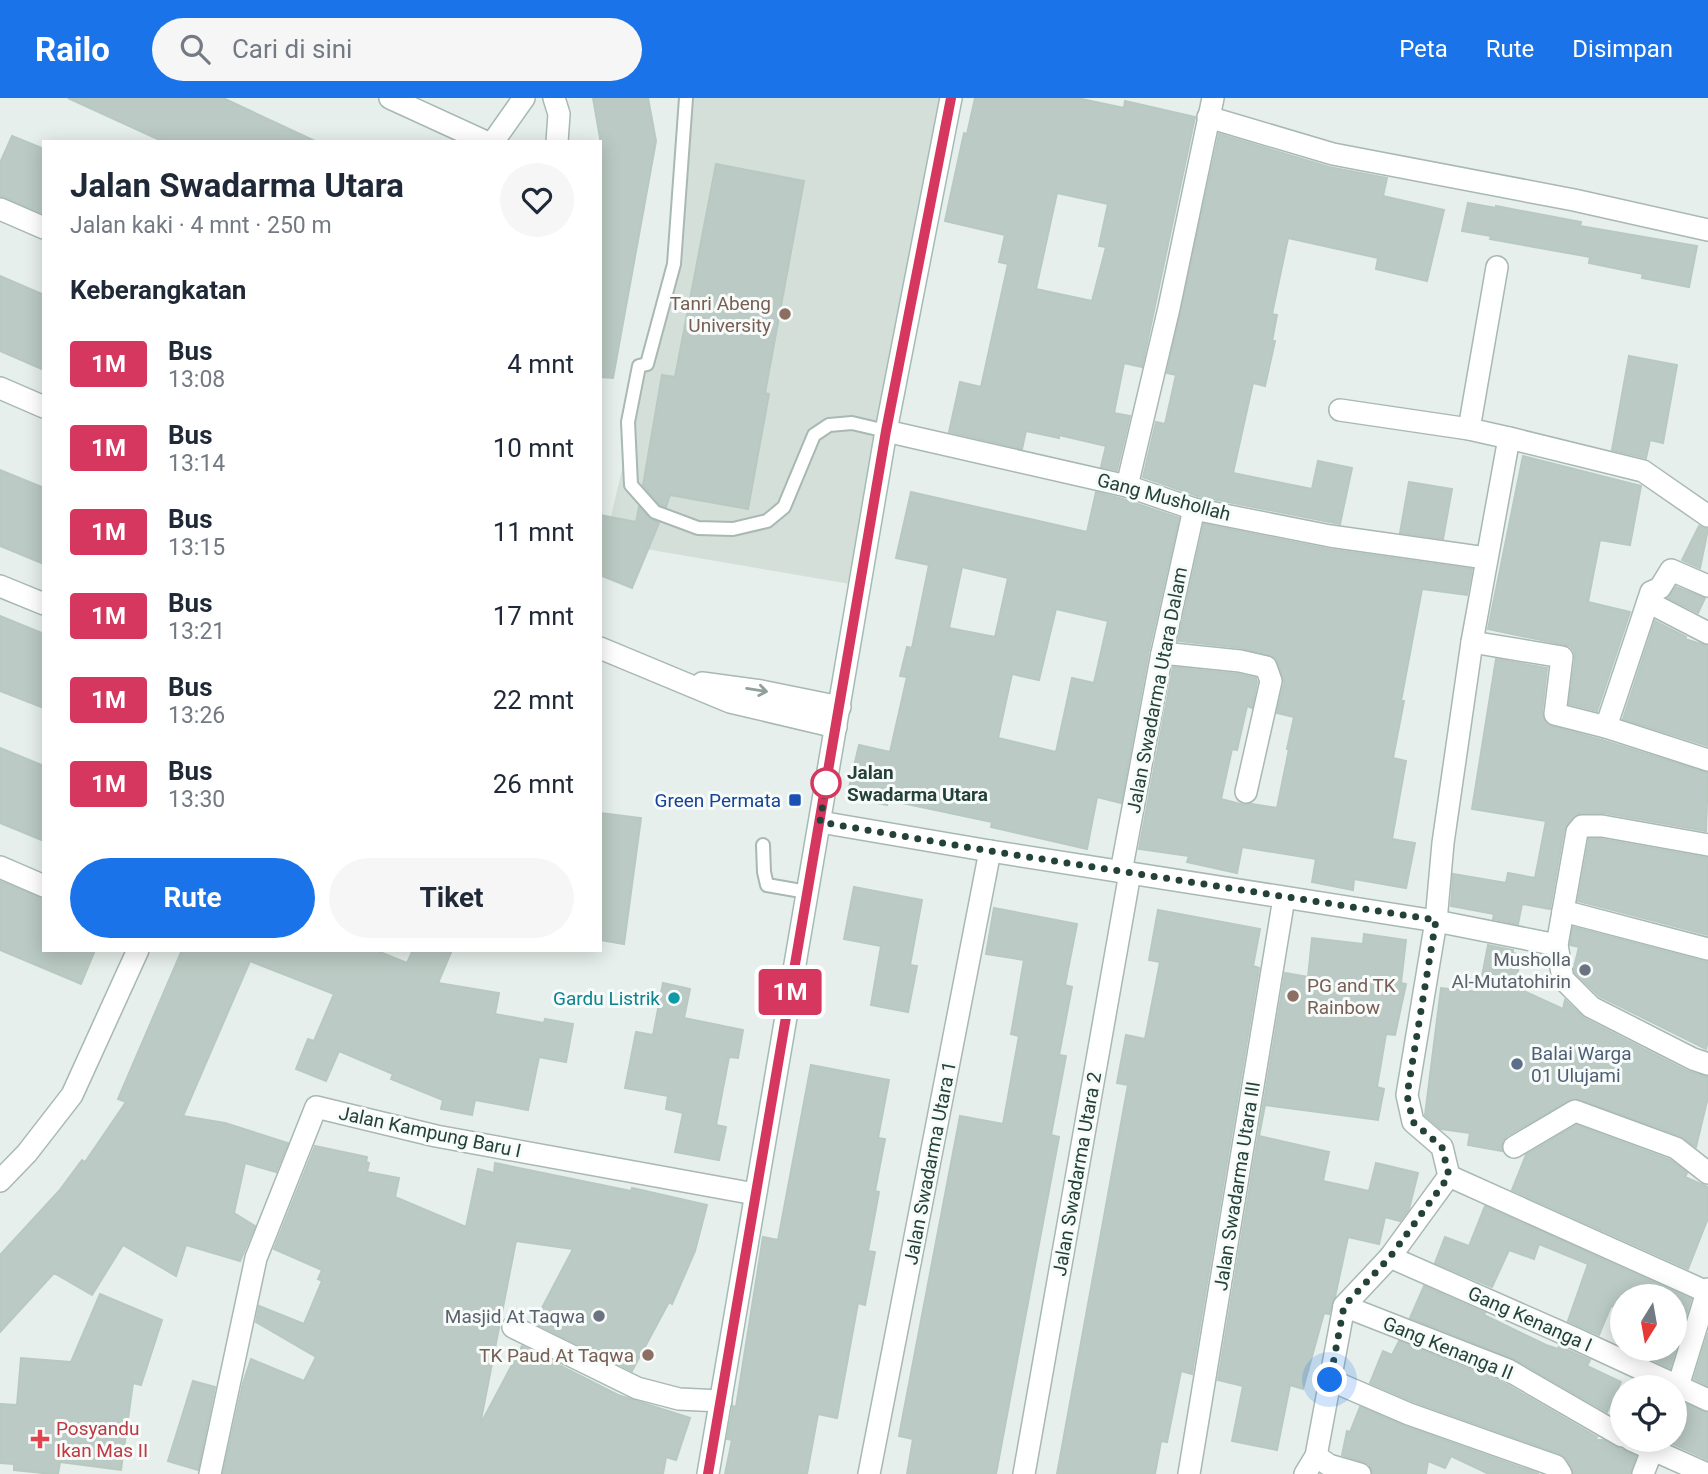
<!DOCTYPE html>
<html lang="id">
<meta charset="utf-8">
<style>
:root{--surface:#fff;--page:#f6f6f7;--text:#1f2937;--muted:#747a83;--accent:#1a73e8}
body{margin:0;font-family:Roboto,sans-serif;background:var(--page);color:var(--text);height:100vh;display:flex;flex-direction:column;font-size:26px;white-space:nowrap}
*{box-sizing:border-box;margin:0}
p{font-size:23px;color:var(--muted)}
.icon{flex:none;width:38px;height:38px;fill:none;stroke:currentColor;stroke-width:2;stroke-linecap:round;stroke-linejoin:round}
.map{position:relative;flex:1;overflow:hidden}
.drawer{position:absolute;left:42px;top:42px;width:560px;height:812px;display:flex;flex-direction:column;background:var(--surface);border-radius:0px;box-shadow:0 4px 18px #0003}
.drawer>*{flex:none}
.badge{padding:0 14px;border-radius:5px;font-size:24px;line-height:46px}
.needle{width:46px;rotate:191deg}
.buttons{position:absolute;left:1610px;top:1186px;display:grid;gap:14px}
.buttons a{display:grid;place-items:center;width:77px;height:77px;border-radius:50%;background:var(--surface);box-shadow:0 4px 18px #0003;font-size:35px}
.you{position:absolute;width:35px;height:35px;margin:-18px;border:5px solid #fff;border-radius:50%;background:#1a73e8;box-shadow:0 0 0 10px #1a73e833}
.map>.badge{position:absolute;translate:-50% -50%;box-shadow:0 0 0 4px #fff}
h2{padding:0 28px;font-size:26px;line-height:63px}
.round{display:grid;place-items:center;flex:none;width:74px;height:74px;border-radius:37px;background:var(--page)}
.headline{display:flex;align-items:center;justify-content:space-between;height:119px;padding:0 28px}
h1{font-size:33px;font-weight:700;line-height:52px}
.cta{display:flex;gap:14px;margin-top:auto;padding:14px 28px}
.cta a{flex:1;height:80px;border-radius:42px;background:var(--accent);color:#fff;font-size:28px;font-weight:700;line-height:80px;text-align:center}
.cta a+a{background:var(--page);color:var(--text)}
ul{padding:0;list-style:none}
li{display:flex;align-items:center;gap:21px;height:84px;padding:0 28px}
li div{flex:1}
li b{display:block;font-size:26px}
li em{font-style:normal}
li .badge{min-width:77px;font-weight:700;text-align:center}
header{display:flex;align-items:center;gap:42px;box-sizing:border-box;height:98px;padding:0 35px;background:var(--accent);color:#fff}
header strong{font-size:33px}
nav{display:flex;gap:38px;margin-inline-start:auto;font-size:24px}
.search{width:490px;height:63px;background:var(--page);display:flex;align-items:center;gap:18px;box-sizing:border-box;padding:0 24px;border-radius:38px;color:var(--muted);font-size:26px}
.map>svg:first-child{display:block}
</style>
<header>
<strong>Railo</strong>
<div class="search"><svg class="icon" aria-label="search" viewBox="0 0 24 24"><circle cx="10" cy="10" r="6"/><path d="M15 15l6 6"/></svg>Cari di sini</div>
<nav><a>Peta</a><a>Rute</a><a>Disimpan</a></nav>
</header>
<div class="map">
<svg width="1708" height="1376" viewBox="0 0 1708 1376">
<rect width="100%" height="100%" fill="#e6efeb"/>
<path fill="#d4dfda" d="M686,0H951L862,488L605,444L647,266L674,166Z"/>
<g fill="#bbcac4" stroke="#b8c9c2" stroke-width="2" fill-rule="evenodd">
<path d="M68,0H223L317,44H164Z"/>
<path d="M593,0H648L656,43L613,280L600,279V40Z"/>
<path d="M975,0H1077L1124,10L1125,3L1195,19L1142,269L1124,265L1114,315L1130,318L1117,372L1101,369L1106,348L1059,337V340L1026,333L1022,351L949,334L960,284L981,289L1008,166L999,164L1005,137L945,123L964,35L967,36ZM1057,95L1108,106L1099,148L1106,149L1092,203L1036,191Z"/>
<path d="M1219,36L1329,69L1387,80L1383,98L1444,112L1427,183L1376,171L1378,160L1288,140L1272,216L1277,217L1272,243H1275L1265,288L1253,285L1233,375L1312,391L1318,363L1352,370L1340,426L1197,398L1143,379L1156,324L1165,326L1176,277L1167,275Z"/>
<path d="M12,38L44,51V116L0,98V65Z"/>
<path d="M716,66L804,83L765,295L769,296L748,411L670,397L666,409L660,407L643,387L662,277L675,279Z"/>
<path d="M1468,105L1496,110V108L1581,124L1580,128L1697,148L1689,189L1642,180L1643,176L1589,165L1590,159L1490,141L1491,138L1462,133Z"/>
<path d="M0,178L44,197V272L0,253Z"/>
<path d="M1629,258L1677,267L1663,345L1650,342L1646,360L1612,352Z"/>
<path d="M1523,358L1641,388L1630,447L1600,442L1588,504L1630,514L1597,613L1569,606L1575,561L1574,553L1570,548L1488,531Z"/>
<path d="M0,372L44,390V466L0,448Z"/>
<path d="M1409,384L1452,391L1443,441L1400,435Z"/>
<path d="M911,394L1087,434L1096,394L1123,401L1179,420L1149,552L1121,705L1097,699L1087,751L991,729L992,724L888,702L887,707L847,698L859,647L890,654L907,579L900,578L907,549L912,550L929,467L896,460ZM962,469L1008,480L995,539L949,530ZM1056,511L1108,523L1094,585L1072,580L1056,654L998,640L1012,576L1039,582Z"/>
<path d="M639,409L649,420L659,425L632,490L600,477V417L636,424Z"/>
<path d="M1204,426L1328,451L1472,471L1467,497L1422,491L1401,603H1404L1393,660L1406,663L1392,741L1415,745L1406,790L1354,781L1353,792L1312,784L1316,761L1242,749L1237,775L1187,764L1189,758L1139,751L1173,569L1238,576L1256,580L1257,584L1252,610L1247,608L1237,652L1232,651L1221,701L1244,707L1252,706L1277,710L1289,651H1287L1294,619L1277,615L1284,585L1275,560L1241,550L1178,543Z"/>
<path d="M1699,428L1708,431L1700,470L1682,462Z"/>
<path d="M1676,489L1705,500L1698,515L1668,500Z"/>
<path d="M0,518L44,536V610L0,593Z"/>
<path d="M1655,523L1686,539L1685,541L1708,548V648L1623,621Z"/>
<path d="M1496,561L1547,570L1542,615L1546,625L1551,628L1602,642L1708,675L1706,733L1604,715L1577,716L1564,732L1550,811L1522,806L1518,826L1493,821L1494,816L1451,808L1453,776L1506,785L1508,775L1535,780L1546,723L1472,711Z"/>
<path d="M0,650L44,668V743L0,725Z"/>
<path d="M600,715L641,720L624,846L600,842Z"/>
<path d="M1589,741H1601L1708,760V837L1578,803Z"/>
<path d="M0,783L44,801V852H95L81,886L0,852Z"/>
<path d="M854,789L922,802L910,867L917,868L908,914L871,907L881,848L844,841Z"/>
<path d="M994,810L1077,826L1065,887L1072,889L1059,957L1066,958L1051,1037L1059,1039L996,1376H907L913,1341L899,1338L960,1018L1003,1026L1019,938L1011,936L1024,862L986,856Z"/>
<path d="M1158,812L1260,831L1253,868L1259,870L1192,1276L1181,1273L1167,1344L1161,1343L1155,1376H1057L1128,987L1117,985L1126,937L1145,941L1160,864L1149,862Z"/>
<path d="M1573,829L1708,864V942L1706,951L1599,898L1575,875L1574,869L1579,849L1570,847Z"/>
<path d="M1364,836L1406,842L1401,885L1406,886L1395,937L1386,936L1377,989L1384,991L1378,1022L1265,1007L1259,1038L1329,1054L1323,1083L1369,1093L1376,1065L1418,1075L1409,1111L1400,1123L1385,1119L1379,1146L1348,1139L1335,1199L1329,1216L1324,1215L1303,1291L1290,1287L1277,1352L1232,1343L1243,1288L1218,1282L1285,875L1308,879L1312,840L1363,846Z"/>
<path d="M1488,847L1513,852V855L1521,857L1515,889L1563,911L1565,902L1585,921L1687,973L1708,979V999L1696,1049L1681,1038L1574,1000L1507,1038L1502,1043V1053L1468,1047L1470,1035L1441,1031L1425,1017L1441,890L1479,894Z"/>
<path d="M182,852H375L407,865L413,852H452L438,885L499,895L495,916L544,925L545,921L573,926L566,964L539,959L528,1012L475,1002L472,1017L441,1011L443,1002L391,981L393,976L339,953L326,983L296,971L308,941L314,943L334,896L250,863L183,1018L225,1025L288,1045L276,1074L245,1065L234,1115L255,1128L240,1163L186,1147L176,1178L123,1147L92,1197L54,1175L0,1234V1157L59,1093L82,1062L85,1064L126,1004L118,1001Z"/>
<path d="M663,885L690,891L684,920L743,932L738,960L729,959L716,1027L726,1029L719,1062L675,1054L683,1015L666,1011L668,998L625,990L636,934L653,937Z"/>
<path d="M811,967L889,982L878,1040L885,1041L875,1093L879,1094L868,1153L875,1154L865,1207L858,1205L837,1320L818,1316L807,1376H725L732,1342L727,1341L733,1308L736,1309L763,1139L778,1142Z"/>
<path d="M1576,1027L1670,1062L1687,1075L1685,1079L1708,1089V1120L1688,1171L1512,1092L1526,1057Z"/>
<path d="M315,1048L367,1059L366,1064L369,1065L367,1074L399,1080L395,1099L466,1129L478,1071L494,1075L495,1065L631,1093L632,1090L707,1107L695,1153L672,1206L669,1204L632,1273L534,1225L573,1151L516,1143L480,1327L522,1248L618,1297L690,1320L676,1362L666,1359L663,1376H223L243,1285L251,1261L304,1283L316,1259L256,1224L259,1208L304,1226L322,1183L318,1181L322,1172L274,1151Z"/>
<path d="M1485,1108L1691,1201L1670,1270L1630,1251H1675V1199H1622V1212L1611,1208L1599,1237L1568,1223L1588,1166L1539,1146L1534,1161L1509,1152L1492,1189L1435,1165L1445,1139L1469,1148Z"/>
<path d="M1424,1188L1480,1213L1485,1215L1484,1217L1546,1247L1558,1251L1559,1248L1590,1262L1587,1268L1621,1284L1607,1314L1514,1261L1410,1220Z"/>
<path d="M100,1196L162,1222L141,1287L133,1285L121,1372L60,1364L58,1376H53L14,1372V1366L0,1365V1306L17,1307L21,1260L71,1264Z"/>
<path d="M1708,1235V1288L1694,1281Z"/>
<path d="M1399,1243L1502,1284L1597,1339L1595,1342H1603L1636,1358L1630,1376H1574L1567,1361L1560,1356L1414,1304L1370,1285L1383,1253L1392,1257Z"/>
<path d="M193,1283L215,1289L198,1372L168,1363Z"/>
<path d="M1685,1306L1708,1315V1362L1669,1344V1342H1675V1314Z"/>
<path d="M1360,1309L1405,1328L1539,1376H1489L1451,1358L1445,1370L1428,1363L1426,1376H1373L1369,1366L1342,1357L1347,1333L1350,1334Z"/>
</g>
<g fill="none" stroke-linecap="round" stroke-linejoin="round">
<defs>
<g id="service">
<path d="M686,0L674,166L647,266L639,268L628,324L631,387L655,414L698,430L733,431L767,423L784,409L814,337L829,327L852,325L886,333"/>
<path d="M763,747L764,774L767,787L807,794"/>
</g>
<g id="minor">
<path d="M390,0L486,44"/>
<path d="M554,0L559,16L557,44"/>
<path d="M1208,19L1333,56L1574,102L1708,132"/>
<path d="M493,44L524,0"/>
<path d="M0,111L44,130"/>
<path d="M0,290L44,309"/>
<path d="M1340,312L1469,331L1509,340"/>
<path d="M1469,331L1497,169"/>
<path d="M886,333L1127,388L1194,411L1330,438L1486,460"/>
<path d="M1127,388L1169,210L1213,0"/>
<path d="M0,488L44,506"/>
<path d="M1648,504L1708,535"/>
<path d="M1472,544L1562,559L1555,616L1606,629L1708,662"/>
<path d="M600,550L730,604L836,629"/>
<path d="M1162,555L1240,563L1266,569L1271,583L1246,694"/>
<path d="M702,585L761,593L840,609"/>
<path d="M1606,629L1651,494L1660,490L1671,472L1708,488"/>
<path d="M820,724L990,753L1436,823L1557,847"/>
<path d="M1708,747L1602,728H1582L1577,734L1557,847L1563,881L1591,909L1693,961L1708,966"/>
<path d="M0,769L44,788"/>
<path d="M1121,774L1162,555L1194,411"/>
<path d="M1563,813L1708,851"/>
<path d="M1514,1049L1575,1013L1676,1050L1708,1075"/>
<path d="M1449,1078L1707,1194L1708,1191"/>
<path d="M0,1083L27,1055L72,997L138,852"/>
<path d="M1390,1159L1574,1240L1708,1302"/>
<path d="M1344,1208L1508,1272L1622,1338"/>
<path d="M513,1229L637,1290L679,1301L721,1303"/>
<path d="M1330,1282L1409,1316L1556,1368L1561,1376"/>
<path d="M1675,1298L1707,1194"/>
<path d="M1631,1342L1707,1376"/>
<path d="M1316,1358L1329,1367L1360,1376"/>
<path d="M210,1376L256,1160L316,1009L436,1038L755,1096"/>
<path d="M869,1376L990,753"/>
<path d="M1024,1376L1130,775"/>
<path d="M1189,1376L1284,800"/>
<path d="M1305,1376L1316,1358L1344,1208L1390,1159L1449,1078L1442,1049L1413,1024L1407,997L1436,823L1443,745L1472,544L1509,340L1643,373L1708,418"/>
<path d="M1643,1376L1656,1342"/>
</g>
<path id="secondary" d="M708,1376L886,333L951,0"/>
</defs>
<use href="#service" stroke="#a8b8b2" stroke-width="16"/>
<use href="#minor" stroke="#a8b8b2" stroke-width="24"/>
<use href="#secondary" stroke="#a4bbb3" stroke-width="24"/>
<use href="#service" stroke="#fff" stroke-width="12"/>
<use href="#minor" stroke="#fff" stroke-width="21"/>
<use href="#secondary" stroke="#fff" stroke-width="21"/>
</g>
<defs><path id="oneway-shaft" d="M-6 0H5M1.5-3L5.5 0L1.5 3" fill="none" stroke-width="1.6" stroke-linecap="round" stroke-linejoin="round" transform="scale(1.75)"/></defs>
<use stroke="#92a09c" href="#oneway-shaft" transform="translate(757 592) rotate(9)"/>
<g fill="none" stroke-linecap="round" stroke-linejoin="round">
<defs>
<path id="line" d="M708,1376L886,333L951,0"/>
</defs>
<use href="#line" stroke="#fff" stroke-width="16"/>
<use href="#line" stroke="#d6375f" stroke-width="10"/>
<path stroke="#24423a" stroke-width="7" stroke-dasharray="0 12.6" d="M826,685L820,724L990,753L1436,822L1407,997L1413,1024L1442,1049L1449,1078L1390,1159L1344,1208L1330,1282"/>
</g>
<g fill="#8d6e63" stroke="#f7fbf9" stroke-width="2.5">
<circle cx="785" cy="216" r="7"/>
<circle cx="1293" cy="898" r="7"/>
<circle cx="648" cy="1257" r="7"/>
</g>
<circle fill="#fff" stroke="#d6375f" stroke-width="3.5" cx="826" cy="685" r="14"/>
<rect fill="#1a4fb4" stroke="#f7fbf9" stroke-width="2.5" x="788" y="695" width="14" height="14" rx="3.5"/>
<g fill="#6b7280" stroke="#f7fbf9" stroke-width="2.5">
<circle cx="1585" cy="872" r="7"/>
<circle cx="599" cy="1218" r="7"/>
</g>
<circle fill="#0f9aa8" stroke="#f7fbf9" stroke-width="2.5" cx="674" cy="900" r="7"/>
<circle fill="#5c6f8a" stroke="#f7fbf9" stroke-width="2.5" cx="1517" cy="966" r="7"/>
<path fill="#e0444e" stroke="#f7fbf9" stroke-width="2.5" d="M36.5 1330.5h7v7h7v7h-7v7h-7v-7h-7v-7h7z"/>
<g text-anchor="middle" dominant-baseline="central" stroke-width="6" stroke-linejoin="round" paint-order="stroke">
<g font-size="19" fill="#785e54" stroke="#f7fbf9" text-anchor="end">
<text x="771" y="205">Tanri Abeng<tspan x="771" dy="22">University</tspan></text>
<text x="1307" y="887" text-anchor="start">PG and TK<tspan x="1307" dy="22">Rainbow</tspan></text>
<text x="634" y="1257">TK Paud At Taqwa</text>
</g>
<g font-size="19" fill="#24423a" stroke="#f7fbf9">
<text transform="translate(1164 399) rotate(15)">Gang Mushollah</text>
<text transform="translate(1157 592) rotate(-79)">Jalan Swadarma Utara Dalam</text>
<text transform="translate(430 1034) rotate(12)">Jalan Kampung Baru I</text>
<text transform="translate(930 1065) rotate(-79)">Jalan Swadarma Utara 1</text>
<text transform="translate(1077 1076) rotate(-80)">Jalan Swadarma Utara 2</text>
<text transform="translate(1237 1088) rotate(-81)">Jalan Swadarma Utara III</text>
<text transform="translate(1530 1221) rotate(24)">Gang Kenanga I</text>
<text transform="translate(1448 1250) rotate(22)">Gang Kenanga II</text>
</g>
<g font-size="19" font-weight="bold" fill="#24423a" stroke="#f7fbf9" text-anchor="start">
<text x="847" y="674">Jalan<tspan x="847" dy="22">Swadarma Utara</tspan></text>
</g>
<g font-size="19" fill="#164399" stroke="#f7fbf9" text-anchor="end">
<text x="781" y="702">Green Permata</text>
</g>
<g font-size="19" fill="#5b616d" stroke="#f7fbf9" text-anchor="end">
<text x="1571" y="861">Musholla<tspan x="1571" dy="22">Al-Mutatohirin</tspan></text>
<text x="585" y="1218">Masjid At Taqwa</text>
</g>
<g font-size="19" fill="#0d838f" stroke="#f7fbf9" text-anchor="end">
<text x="660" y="900">Gardu Listrik</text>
</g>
<g font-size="19" fill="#4e5e75" stroke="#f7fbf9" text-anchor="start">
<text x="1531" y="955">Balai Warga<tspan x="1531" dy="22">01 Ulujami</tspan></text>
</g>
<g font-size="19" fill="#be3a42" stroke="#f7fbf9" text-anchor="start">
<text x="56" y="1330">Posyandu<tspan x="56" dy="22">Ikan Mas II</tspan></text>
</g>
</g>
</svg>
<div class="buttons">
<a><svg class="needle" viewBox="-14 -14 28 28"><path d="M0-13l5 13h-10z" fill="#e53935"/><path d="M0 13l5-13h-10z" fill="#747a83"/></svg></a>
<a><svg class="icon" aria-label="locate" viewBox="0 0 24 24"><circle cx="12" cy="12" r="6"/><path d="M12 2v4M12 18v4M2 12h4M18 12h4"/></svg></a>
</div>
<div class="you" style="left:1330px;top:1282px"></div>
<b class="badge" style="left:790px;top:894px;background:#d6375f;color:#fff">1M</b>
<section class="drawer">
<div class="headline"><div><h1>Jalan Swadarma Utara</h1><p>Jalan kaki · 4 mnt · 250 m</p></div><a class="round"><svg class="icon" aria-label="heart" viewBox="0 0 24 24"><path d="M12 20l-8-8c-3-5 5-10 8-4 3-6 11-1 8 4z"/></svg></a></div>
<h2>Keberangkatan</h2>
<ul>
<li><span class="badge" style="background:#d6375f;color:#fff">1M</span><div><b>Bus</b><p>13:08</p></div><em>4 mnt</em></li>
<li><span class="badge" style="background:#d6375f;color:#fff">1M</span><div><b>Bus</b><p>13:14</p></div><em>10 mnt</em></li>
<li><span class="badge" style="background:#d6375f;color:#fff">1M</span><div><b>Bus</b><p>13:15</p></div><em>11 mnt</em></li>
<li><span class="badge" style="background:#d6375f;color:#fff">1M</span><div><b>Bus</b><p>13:21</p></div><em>17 mnt</em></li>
<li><span class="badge" style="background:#d6375f;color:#fff">1M</span><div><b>Bus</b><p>13:26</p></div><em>22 mnt</em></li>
<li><span class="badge" style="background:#d6375f;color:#fff">1M</span><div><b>Bus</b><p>13:30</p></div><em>26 mnt</em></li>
</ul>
<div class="cta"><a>Rute</a><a>Tiket</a></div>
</section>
</div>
